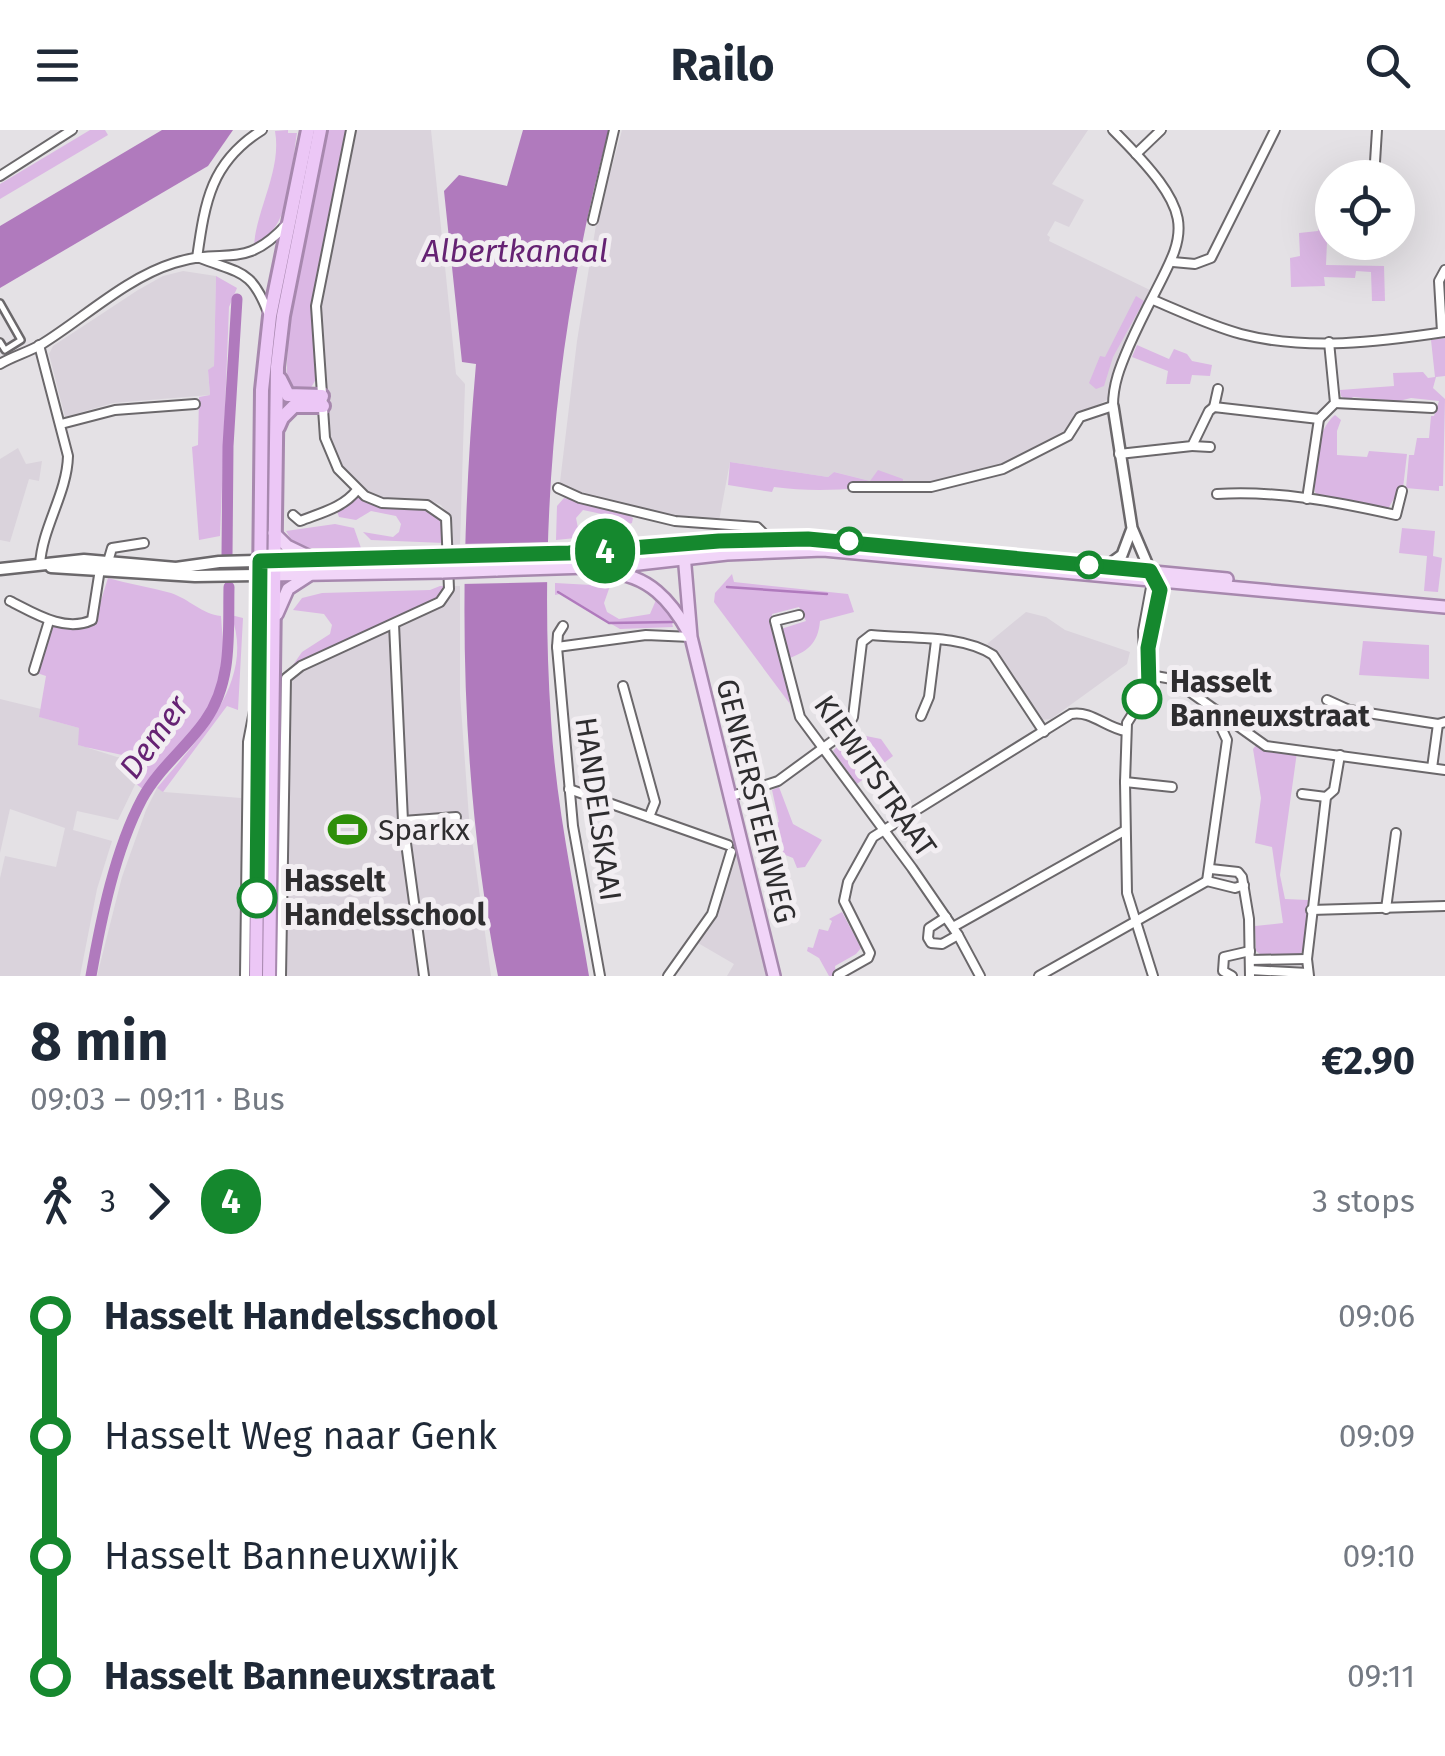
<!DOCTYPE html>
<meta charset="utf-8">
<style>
:root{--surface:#fff;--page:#f6f6f7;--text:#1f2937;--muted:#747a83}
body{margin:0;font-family:"Fira Sans",sans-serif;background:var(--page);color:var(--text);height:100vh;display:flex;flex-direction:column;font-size:38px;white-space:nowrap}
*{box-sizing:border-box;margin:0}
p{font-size:32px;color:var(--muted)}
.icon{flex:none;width:55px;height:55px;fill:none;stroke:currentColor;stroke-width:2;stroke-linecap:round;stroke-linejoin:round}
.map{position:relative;height:846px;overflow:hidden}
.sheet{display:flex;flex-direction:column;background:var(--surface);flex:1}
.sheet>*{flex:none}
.badge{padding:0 20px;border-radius:32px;font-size:35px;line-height:65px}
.fabs{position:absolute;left:1315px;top:30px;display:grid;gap:20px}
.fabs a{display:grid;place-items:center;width:100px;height:100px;border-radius:50%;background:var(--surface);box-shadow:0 10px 40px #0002;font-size:50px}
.map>.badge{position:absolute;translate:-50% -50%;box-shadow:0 0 0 5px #fff}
.legs{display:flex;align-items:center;gap:15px;height:110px;padding:0 30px;font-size:32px}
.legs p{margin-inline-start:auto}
.head{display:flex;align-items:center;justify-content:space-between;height:170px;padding:0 30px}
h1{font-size:55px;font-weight:700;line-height:75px}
ul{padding:0 30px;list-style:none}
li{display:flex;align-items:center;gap:35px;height:120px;font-size:38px}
li i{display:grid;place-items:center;width:15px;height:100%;margin:0 12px;background:currentColor}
li i::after{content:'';width:25px;height:25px;margin:-12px;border:8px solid;border-radius:50%;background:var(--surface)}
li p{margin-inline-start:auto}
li:first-child i{background:linear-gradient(#0000 50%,currentColor 0)}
li:last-child i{background:linear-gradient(currentColor 50%,#0000 0)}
header{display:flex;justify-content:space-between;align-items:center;height:130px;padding:0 30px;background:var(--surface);font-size:45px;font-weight:700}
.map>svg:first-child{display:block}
</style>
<header><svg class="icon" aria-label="menu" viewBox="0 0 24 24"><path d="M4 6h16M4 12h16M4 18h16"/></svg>Railo<svg class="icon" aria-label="search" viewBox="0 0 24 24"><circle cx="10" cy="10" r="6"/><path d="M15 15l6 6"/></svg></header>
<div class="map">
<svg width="1445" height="846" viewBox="0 0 1445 846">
<rect width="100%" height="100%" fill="#e4e1e5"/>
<g fill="#dad3dc">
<path d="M356,0H431L456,244L465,254L460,414L453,415L452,391L441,375L431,371L382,369L354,353L342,339L330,307L321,223V168Z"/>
<path d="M622,0H1088L1052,54L1084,70L1069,97L1055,91L1047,105L1050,107L1049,111L1154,162L1126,213L1112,247L1109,269L1080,284L1069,302L1002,336L942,351H870L834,342L828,347L730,332L719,391L698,392L565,360L560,352L577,211L596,95Z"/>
<path d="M183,141L216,146L214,236L208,241L210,265L113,273L65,287L49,224L53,216L138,160L163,146Z"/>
<path d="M18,318L26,334L42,331L39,351L29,349L10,412L0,410V329Z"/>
<path d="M453,456H460V564L469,688L491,846H283L287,551L294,543L436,478L447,471Z"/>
<path d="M1026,482L1046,487L1065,500L1130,522L1127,534L1051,589L1042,590L997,521L987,514Z"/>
<path d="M0,569L41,579L40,587L79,598V615L117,627L136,628L145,634L118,690L77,681L73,700L112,711L97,759L80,846H0V748L5,726L56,737L65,698L10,679L0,723Z"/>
<path d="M157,658L164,662L241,668L240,846H97L122,747L146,680Z"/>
<path d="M733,726L741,728L767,846H727L734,834L698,813L715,786Z"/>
</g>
<g fill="#dbb7e4">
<path d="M90,0H105L108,5L0,69V54Z"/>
<path d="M288,0V3H297C291,37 292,100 254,115C257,78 282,39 275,1Z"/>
<path d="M328,0H348L312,176L316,249L309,261L298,264L286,253L289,194Z"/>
<path d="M1328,90L1326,135L1384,136L1385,171H1372L1371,142L1356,141L1355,148L1324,147L1325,156L1291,157L1290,128L1300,126L1299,103L1318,101L1320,91Z"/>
<path d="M216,146L237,158L229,177L220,406L199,410L192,317L198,315L199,267L210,265L208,240L214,236Z"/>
<path d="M1136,166L1144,171L1113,227L1104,256L1096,259L1089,253L1100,226L1105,227Z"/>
<path d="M1445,208V246L1436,247L1433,258L1445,269L1443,356H1439V361L1406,358L1409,325H1414L1417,308H1429L1431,286H1434L1439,271L1411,268L1383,275L1384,270L1353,267L1348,271L1341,266L1340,260L1394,256L1393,243L1423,242L1428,248L1435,247L1431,210Z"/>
<path d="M1137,215L1169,229L1174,219L1187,224L1192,231L1212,235L1210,246L1192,245L1190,254H1166L1168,241L1132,227Z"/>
<path d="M1335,285L1341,290L1337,301V325L1367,327L1369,321L1407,324L1403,358H1400L1388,379L1320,368L1315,362C1314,338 1316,300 1335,285Z"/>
<path d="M730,332L828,347L834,342L870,351L878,340L903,349V353C861,359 817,363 774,357L772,362L728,355Z"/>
<path d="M358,365C365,368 373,373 380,376C410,386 446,365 444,413L371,410L363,402L393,407L399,402L401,394L396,386L371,381L356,390L339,387L336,379Z"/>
<path d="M564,368L623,382L633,388L632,393L625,395L616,387L583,380L576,388L578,398L616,402L615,404L556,410L557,376Z"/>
<path d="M335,394L354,398L361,418H303L295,416L286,401Z"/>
<path d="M1402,398L1435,401L1433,426L1442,428L1438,462L1424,461L1427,426L1399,423Z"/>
<path d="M732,444L734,452L848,464L854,482L820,491C818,514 807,522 787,529L781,499L806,491L799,477L772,484L790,574L714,472L715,463Z"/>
<path d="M108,448C128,454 150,457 171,463C189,469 202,484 221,486C222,504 225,524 223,542C217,588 172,626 144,660L135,653L145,633C130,624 97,621 78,615L79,598L39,587L46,546L37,543L53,495L93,496Z"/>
<path d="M555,453L610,456L604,473L607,482L619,489L650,484L656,470L670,485L673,497L620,499L560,464L555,465Z"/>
<path d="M440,456H445L443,463L428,474L293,535L302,522L330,504L332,495L324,484L293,480L302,468L322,463L430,460Z"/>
<path d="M231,485L243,488L238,580L227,576L163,662L157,658C196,611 257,552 231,485Z"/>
<path d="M1363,511L1429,515V549L1359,545Z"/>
<path d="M854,599L866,606L881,609L893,626L857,654L833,621Z"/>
<path d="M1257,614L1297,622L1280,745L1285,769L1308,770L1304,821L1299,824L1261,825L1256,821L1255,796L1283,793L1272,717L1255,713L1261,668L1253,619Z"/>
<path d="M779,657L793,694L822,710L805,737L797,738L793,728L765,717L759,718L755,700L779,692L772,660Z"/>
<path d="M842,782L861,818L856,824L835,836L836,846H829L819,828L807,821L808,817L813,818L819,799L828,801L832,791L829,789Z"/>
</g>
<g fill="#b07abd">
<path d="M162,0H233L208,36L0,158V96Z"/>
<path d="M523,0H609C557,190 538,393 551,590C556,676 575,761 589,846H498C458,645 458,437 476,234L462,232L444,61L459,45L507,56Z"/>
</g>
<path fill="#e4e1e5" d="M554,412L552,452L460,454V414Z"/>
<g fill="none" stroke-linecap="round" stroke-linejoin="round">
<g stroke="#b07abd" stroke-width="2.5">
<path d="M727,457L827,464"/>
<path d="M558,462L609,493L673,492"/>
</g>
<g stroke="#b07abd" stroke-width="11">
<path d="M227,426L228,316L237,169"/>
<path d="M91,846C101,789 115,720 142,669C158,639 186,618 205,591C233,552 228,503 229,457"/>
</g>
<defs>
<path id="pedestrian" d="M0,173L21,210L5,220L0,212"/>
<g id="minor">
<path d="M1136,24L1161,0"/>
<path d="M0,46L72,0"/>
<path d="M1374,48L1377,0"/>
<path d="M593,90L614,0"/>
<path d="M197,128C205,71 211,32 262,0"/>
<path d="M200,128C241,144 252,139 269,185"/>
<path d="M1173,132L1195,134L1211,128L1275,0"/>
<path d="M1153,170C1182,182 1211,196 1241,204C1307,221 1379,212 1445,202"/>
<path d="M1442,202L1439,151L1445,140"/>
<path d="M39,215L68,326C67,364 42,397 40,435"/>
<path d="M0,234C13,226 29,222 42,214C84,188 126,148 174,133C226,116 243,142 287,94"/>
<path d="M1335,273L1432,278"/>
<path d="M1214,277L1218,259"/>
<path d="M61,294L115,280L195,274"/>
<path d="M1192,316L1210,317"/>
<path d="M1119,324L1192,316L1209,281L1214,277L1319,289L1335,273L1329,212"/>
<path d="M853,357H931L1003,339L1068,306L1080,287L1113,276C1113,254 1120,237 1129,216C1179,102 1216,103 1113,0"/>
<path d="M558,358L580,368L675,391L757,397L770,410L771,421"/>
<path d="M1217,364C1276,360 1338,372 1396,385L1402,361"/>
<path d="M1307,369L1319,289"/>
<path d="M293,385L300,391C320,383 343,378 357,360"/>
<path d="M107,435L112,418L144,413"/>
<path d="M10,471C34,483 65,503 92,490L100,439"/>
<path d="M799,485L775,491L800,587L912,738L958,805L980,846"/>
<path d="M394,494L403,691L424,846"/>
<path d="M563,496L558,504L557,517L573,696L600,846"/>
<path d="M557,517L646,505L691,507"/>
<path d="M1144,527L1143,501L1152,452"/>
<path d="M34,540L49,491"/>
<path d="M1150,545L1172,549L1266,616L1445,640"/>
<path d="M623,556L655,672L649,687"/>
<path d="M1327,570L1349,580L1438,594L1445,592"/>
<path d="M921,586L929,567L936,511"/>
<path d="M1432,638L1438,594"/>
<path d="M1125,652L1172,657"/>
<path d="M569,659L728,715"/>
<path d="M1302,664L1326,667"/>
<path d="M729,667L778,651L845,602L853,587L862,512L871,505C909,509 961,504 993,525L1044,602"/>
<path d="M403,691L456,687"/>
<path d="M1211,739L1238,742L1242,747L1249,789L1250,846"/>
<path d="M1207,751L1227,610L1219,593L1221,584"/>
<path d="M1207,751L1235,758L1244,755"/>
<path d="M1386,779L1396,703"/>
<path d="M1311,780L1445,776"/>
<path d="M946,787L929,798L928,808L931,813L942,814L958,805"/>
<path d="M953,797L1124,701"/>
<path d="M1250,830L1307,829"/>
<path d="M1250,840L1308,843"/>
<path d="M838,845L868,828L870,823L844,771L848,752L873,707L1071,584C1091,580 1106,598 1126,601"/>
<path d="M245,846L248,612L254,581"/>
<path d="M281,846L286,548L301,536L440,472L449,459L446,388L427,375L382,373L365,366L338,339L325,308L316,176L351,0"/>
<path d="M668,846L712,784L731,722"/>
<path d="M1039,846L1207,751"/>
<path d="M1153,846L1127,763L1125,652L1127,593L1149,558V505L1160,460L1156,452"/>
<path d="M1232,846L1223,841L1224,827L1250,821"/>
<path d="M1309,846L1307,829L1326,667L1334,660L1340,625"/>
</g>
<g id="tertiary">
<path d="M1113,276L1132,398L1152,445"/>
<path d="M1107,436L1122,425L1131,401"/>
</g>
<g id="secondary">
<path d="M51,437L195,446L260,445"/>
<path d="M0,439L84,430L176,438L219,432L260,431"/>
</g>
<g id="primary">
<path d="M274,403L287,416L312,428"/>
<path d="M569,423L719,411L807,409L1227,449"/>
<path d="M684,424L691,507L774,846"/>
<path d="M269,431L443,426"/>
<path d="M496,440L621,436L727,424L823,420L1445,477"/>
<path d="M608,443C648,444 671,471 689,503"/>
<path d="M268,445L443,442"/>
<path d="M277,484L288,459L308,446"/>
</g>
<g id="trunk">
<path d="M280,249L288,265L322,266"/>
<path d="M278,297L282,288L294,276H323"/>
<path d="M256,846L262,260L270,186L308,0"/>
<path d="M269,846L277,237L283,186L320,0"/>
</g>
</defs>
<use href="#pedestrian" stroke="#6b686b" stroke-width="10"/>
<use href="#minor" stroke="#6b686b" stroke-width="12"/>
<use href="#tertiary" stroke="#6b686b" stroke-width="14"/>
<use href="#secondary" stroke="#6b686b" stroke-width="15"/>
<use href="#primary" stroke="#a788ae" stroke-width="16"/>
<use href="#trunk" stroke="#a788ae" stroke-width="18"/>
<use href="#pedestrian" stroke="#fff" stroke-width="5"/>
<use href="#minor" stroke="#fff" stroke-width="8"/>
<use href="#tertiary" stroke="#fff" stroke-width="9"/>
<use href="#secondary" stroke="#fff" stroke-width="10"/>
<use href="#primary" stroke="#f1d5f8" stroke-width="11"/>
<use href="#trunk" stroke="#ecc7f6" stroke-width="12"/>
<defs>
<g id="primary-bridge">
<path d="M443,426L569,423"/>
<path d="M443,442L496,440"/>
</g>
</defs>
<use href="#primary-bridge" stroke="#a788ae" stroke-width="16" stroke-linecap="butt"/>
<use href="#primary-bridge" stroke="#f1d5f8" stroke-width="11"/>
</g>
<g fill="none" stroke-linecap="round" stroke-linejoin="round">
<defs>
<path id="line-1" d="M257,768L260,431L569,423L719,411L808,409L1150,441L1160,460L1148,518L1149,558L1142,569"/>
</defs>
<use href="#line-1" stroke="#fff" stroke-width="22"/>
<use href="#line-1" stroke="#15882e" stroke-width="15"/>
</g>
<defs>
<symbol id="stadium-bare" viewBox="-9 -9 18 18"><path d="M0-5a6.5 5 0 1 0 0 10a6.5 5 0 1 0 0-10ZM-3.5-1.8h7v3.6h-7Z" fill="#2e8f09" stroke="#f2eef2" stroke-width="2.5" paint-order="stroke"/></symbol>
</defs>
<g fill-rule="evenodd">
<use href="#stadium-bare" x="320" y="672" width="55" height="55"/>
</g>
<g fill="#fff" stroke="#15882e" stroke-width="5">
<circle cx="849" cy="411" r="12"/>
<circle cx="1089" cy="435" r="12"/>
<circle cx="1142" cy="569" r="18"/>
<circle cx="257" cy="768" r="18"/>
</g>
<g text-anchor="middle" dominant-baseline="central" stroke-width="10" stroke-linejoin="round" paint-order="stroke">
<g font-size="30" font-weight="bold" fill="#2e2d2f" stroke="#f2eef2" text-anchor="start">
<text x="1170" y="552">Hasselt<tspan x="1170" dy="34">Banneuxstraat</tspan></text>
<text x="284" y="751">Hasselt<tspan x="284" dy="34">Handelsschool</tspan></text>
</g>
<g font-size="30" fill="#2e2d2f" stroke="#f2eef2">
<text transform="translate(875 646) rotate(55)">KIEWITSTRAAT</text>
<text transform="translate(756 671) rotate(76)">GENKERSTEENWEG</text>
<text transform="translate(598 679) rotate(82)">HANDELSKAAI</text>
</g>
<g font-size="30" fill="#2e2d2f" stroke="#f2eef2" text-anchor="start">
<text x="378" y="700">Sparkx</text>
</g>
<g font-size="32" font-style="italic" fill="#652273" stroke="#f2eef2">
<text x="515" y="121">Albertkanaal</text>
<text transform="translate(154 607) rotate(-54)">Demer</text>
</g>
</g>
</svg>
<div class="fabs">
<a><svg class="icon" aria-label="locate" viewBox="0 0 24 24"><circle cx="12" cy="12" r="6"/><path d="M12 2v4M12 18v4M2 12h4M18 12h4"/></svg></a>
</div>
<b class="badge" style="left:605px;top:421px;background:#15882e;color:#fff">4</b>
</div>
<section class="sheet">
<div class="head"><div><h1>8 min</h1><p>09:03 – 09:11 · Bus</p></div><b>€2.90</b></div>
<div class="legs"><svg class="icon" aria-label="walk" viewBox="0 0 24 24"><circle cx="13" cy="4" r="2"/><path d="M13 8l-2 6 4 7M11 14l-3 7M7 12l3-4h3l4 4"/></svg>3<svg class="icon" aria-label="forward" viewBox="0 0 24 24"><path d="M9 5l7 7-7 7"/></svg><b class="badge" style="background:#15882e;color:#fff">4</b><p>3 stops</p></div>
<ul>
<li><i style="color:#15882e"></i><b>Hasselt Handelsschool</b><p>09:06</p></li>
<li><i style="color:#15882e"></i><span>Hasselt Weg naar Genk</span><p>09:09</p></li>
<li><i style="color:#15882e"></i><span>Hasselt Banneuxwijk</span><p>09:10</p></li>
<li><i style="color:#15882e"></i><b>Hasselt Banneuxstraat</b><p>09:11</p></li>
</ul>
</section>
